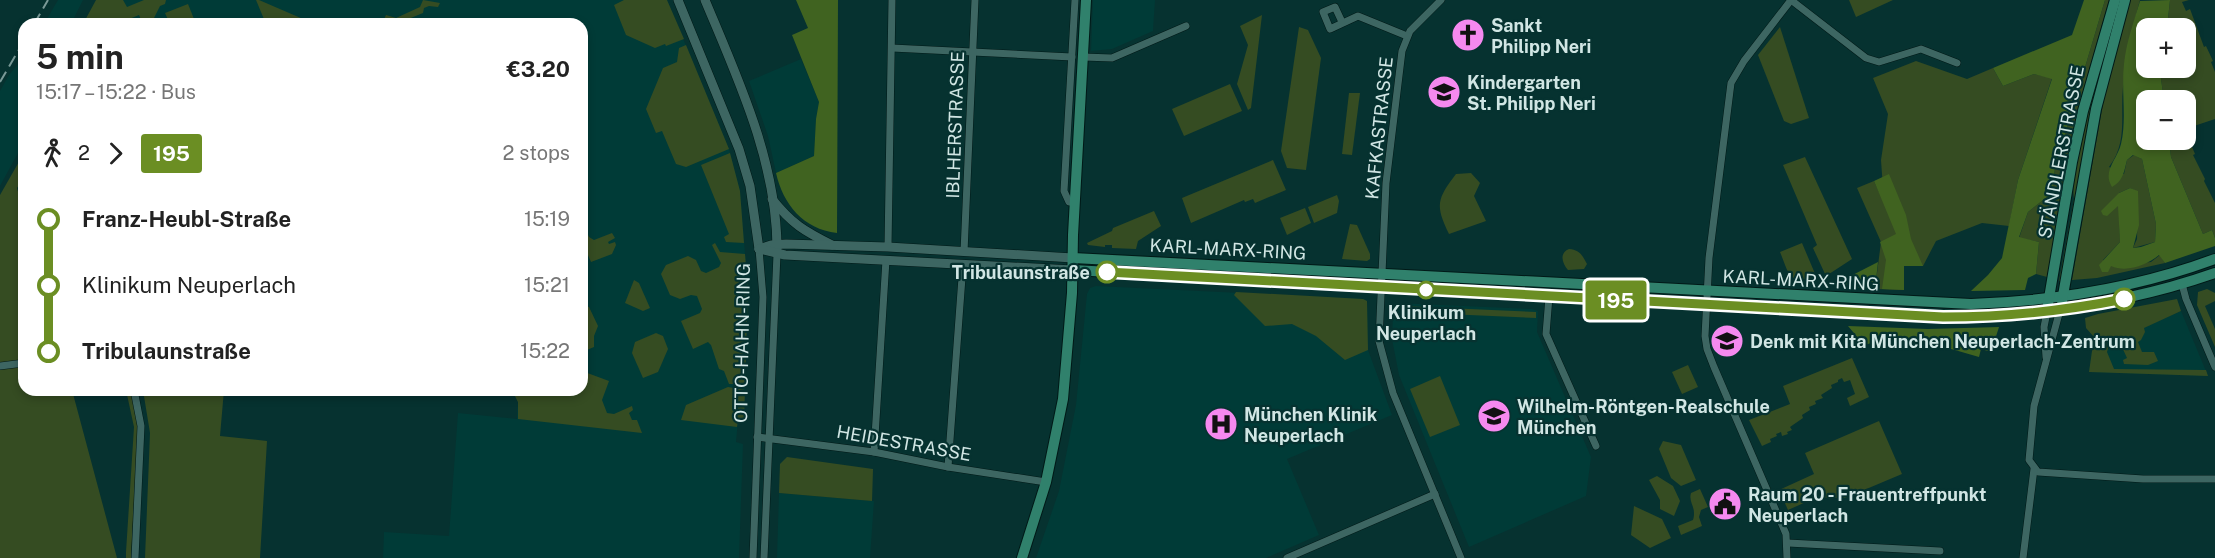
<!DOCTYPE html>
<meta charset="utf-8">
<style>
:root{--surface:#fff;--page:#f6f6f6;--text:#222;--muted:#767676}
body{margin:0;font-family:"Public Sans",sans-serif;background:var(--page);color:var(--text);height:100vh;display:flex;flex-direction:column;font-size:22px;white-space:nowrap}
*{box-sizing:border-box;margin:0}
p{font-size:20px;color:var(--muted)}
.icon{flex:none;width:33px;height:33px;fill:none;stroke:currentColor;stroke-width:2;stroke-linecap:round;stroke-linejoin:round}
.map{position:relative;flex:1;overflow:hidden}
.sheet{position:absolute;left:18px;top:18px;width:570px;height:378px;display:flex;flex-direction:column;background:var(--surface);border-radius:18px;box-shadow:0 3px 9px #0003}
.sheet>*{flex:none}
.badge{padding:0 12px;border-radius:4px;font-size:21px;line-height:39px}
.controls{position:absolute;left:2136px;top:18px;display:grid;gap:12px}
.controls a{display:grid;place-items:center;width:60px;height:60px;border-radius:12px;background:var(--surface);box-shadow:0 3px 9px #0003;font-size:30px}
.map>.badge{position:absolute;translate:-50% -50%;box-shadow:0 0 0 3px #fff}
.legs{display:flex;align-items:center;gap:9px;height:66px;padding:0 18px;font-size:20px}
.legs p{margin-inline-start:auto}
.head{display:flex;align-items:center;justify-content:space-between;height:102px;padding:0 18px}
h1{font-size:33px;font-weight:700;line-height:45px}
ul{padding:0 18px;list-style:none}
li{display:flex;align-items:center;gap:21px;height:66px;font-size:22px}
li i{display:grid;place-items:center;width:9px;height:100%;margin:0 8px;background:currentColor}
li i::after{content:'';width:15px;height:15px;margin:-8px;border:4px solid;border-radius:50%;background:var(--surface)}
li p{margin-inline-start:auto}
li:first-child i{background:linear-gradient(#0000 50%,currentColor 0)}
li:last-child i{background:linear-gradient(currentColor 50%,#0000 0)}
.map>svg:first-child{display:block}
</style>
<div class="map">
<svg width="2215" height="558" viewBox="0 0 2215 558">
<rect width="100%" height="100%" fill="#063230"/>
<g fill="#003b37">
<path d="M58,0H83L71,24H44Z"/>
<path d="M107,0H667L729,149L740,191L748,290L744,419L738,420L736,442L743,444L739,558H383L384,532L449,536L458,413L517,419L518,402L513,394L500,390H582V24H86Z"/>
<path d="M1093,0H1155L1153,31L1112,49L1091,51Z"/>
<path d="M24,57V142L0,186V91L9,75Z"/>
<path d="M801,59L819,102L816,119L814,156L776,173L768,136L749,81Z"/>
<path d="M1096,286L1363,299L1367,301L1368,350L1392,415L1287,459L1319,535L1266,558H1036L1059,491L1076,405L1087,294L1090,288Z"/>
<path d="M1396,303L1532,309L1538,311L1537,332L1591,457L1586,496L1469,547L1399,375L1392,339L1393,315Z"/>
<path d="M2181,311L2208,376L2089,372L2094,337L2124,336Z"/>
<path d="M779,493L874,501L870,558H777Z"/>
</g>
<g fill="#354c22">
<path d="M96,0H123L127,7L144,0H166L165,4L160,6L151,24H143L139,15L117,24H83Z"/>
<path d="M256,0H259L303,19L290,24H266Z"/>
<path d="M423,0L440,3L438,7L429,6L424,8L423,13L396,24H382L386,15L396,18L420,7Z"/>
<path d="M624,0H667L684,39L666,46L665,44L655,48L626,35L614,5Z"/>
<path d="M1849,0H1893L1856,17Z"/>
<path d="M2105,0H2109L2081,98L2047,277L2036,274L2039,242L2019,238L2028,212L2052,193L2055,168Z"/>
<path d="M2129,0H2140C2132,29 2126,57 2123,87C2120,116 2128,142 2109,167L2124,174L2127,160L2134,155L2142,159L2156,224L2155,242L2133,248L2137,239L2138,192L2130,188L2119,193L2120,242L2103,260L2111,266L2151,262L2160,255L2165,263L2097,278L2072,280L2104,98Z"/>
<path d="M2170,0H2189L2182,2L2186,11L2190,9L2204,47L2206,46L2213,61L2211,62L2215,72V119L2188,128L2194,144L2184,148L2186,150L2192,147L2195,154L2193,155L2205,179L2204,181L2215,203V238L2212,230L2203,234L2171,157L2169,140H2186V100H2164L2161,79L2163,68H2186V28H2167Z"/>
<path d="M188,4L196,24H170L165,13Z"/>
<path d="M1262,15L1251,108L1248,110L1237,84L1248,45L1240,26Z"/>
<path d="M1299,27L1308,30L1321,58L1306,170L1287,168L1281,151Z"/>
<path d="M1780,27L1809,118L1791,124L1784,121L1758,55Z"/>
<path d="M686,45L729,149L686,167L676,164L662,131L656,133L646,109L663,68L677,62L679,48Z"/>
<path d="M2106,48L2098,81L2061,281H2059L2074,199C2069,160 2095,88 2106,48Z"/>
<path d="M1916,61L1967,79L1993,68L2003,86L2034,74L2052,78L2018,180L2009,226L1982,223L1936,241L1923,266H1904V290L1875,289L1881,242L1857,188L1874,181L1884,203L1881,160L1888,114L1873,78Z"/>
<path d="M1230,84L1242,111L1184,136L1172,109Z"/>
<path d="M1349,93H1360L1352,155L1342,154Z"/>
<path d="M24,153V177L17,188L24,214V390H72L117,558H0V195Z"/>
<path d="M730,153L740,191L744,243L726,242L724,237L729,234L701,165Z"/>
<path d="M1805,157L1852,259L1826,276L1813,248L1817,245L1783,165Z"/>
<path d="M1273,160L1286,190L1255,203L1253,199L1245,202L1244,200L1191,223L1182,198Z"/>
<path d="M1471,173L1480,183L1474,196L1486,221L1449,234C1435,205 1437,199 1456,174Z"/>
<path d="M1337,195L1339,201L1337,213L1314,223L1308,207Z"/>
<path d="M1305,208L1311,223L1287,235L1280,218Z"/>
<path d="M1154,211L1161,226L1138,241L1136,249L1112,248V245H1105V247L1088,245L1087,243L1112,231L1113,228Z"/>
<path d="M582,222L589,237L594,240L612,233L615,238L608,242L609,244L615,242L616,245L612,254L591,262L582,241Z"/>
<path d="M1350,224L1357,225L1370,254V259L1367,261L1342,259Z"/>
<path d="M715,243L720,252L745,254L748,290L745,384H729L724,371L719,369L711,345L708,342L693,349L681,321L700,313L702,309L697,296L691,295L680,299L670,295L661,274L666,265L688,256L696,260L701,271L706,273L719,267L721,263L712,245Z"/>
<path d="M1802,243L1816,276C1789,286 1789,274 1780,252Z"/>
<path d="M1569,249C1580,250 1582,255 1587,264L1584,269L1568,270C1562,263 1559,253 1569,249Z"/>
<path d="M634,280L639,283L650,308L643,311L625,303Z"/>
<path d="M2207,289L2215,293V301L2205,306L2215,329V347L2197,305L2198,292Z"/>
<path d="M1236,292L1363,299L1367,301L1368,350L1345,360L1316,336L1292,324L1265,326L1234,295Z"/>
<path d="M2177,299L2181,311L2144,328L2145,332L2141,340L2138,342L2142,352H2154L2158,361L2148,365L2124,364L2123,360L2127,358L2121,345L2116,342L2109,345L2107,352L2114,369L2206,370L2208,376L2089,372L2094,337L2086,328L2085,318L2098,314Z"/>
<path d="M582,305L589,307L598,326L594,336V347L582,352Z"/>
<path d="M1401,306L1536,312V318L1401,312Z"/>
<path d="M656,333L663,336L668,349L658,372L643,378L632,353L635,342Z"/>
<path d="M1852,358L1869,397L1850,406L1847,398L1855,394L1850,380L1844,382L1842,378L1838,380V382L1831,385L1832,388L1821,395L1823,398L1815,401L1816,404L1809,407L1810,410L1802,415L1803,418L1790,427L1792,430L1787,432L1788,434L1782,436L1781,432L1776,434L1777,436L1770,439L1771,442L1762,446L1749,420L1790,404L1783,386Z"/>
<path d="M1688,365L1698,387L1682,394L1672,372Z"/>
<path d="M582,371L609,381L602,400L607,413L614,414L632,406L633,410L629,413L632,420H637L642,433L518,419V402L512,390H582Z"/>
<path d="M1440,376L1460,425L1430,437L1410,389Z"/>
<path d="M728,387L745,390L744,419L738,420L737,427L681,420L686,405Z"/>
<path d="M126,390H131L138,427L131,558H126V552L134,427Z"/>
<path d="M143,390H224L220,436L267,441L260,558H145L150,433Z"/>
<path d="M1879,421L1902,474L1845,498H1815L1788,510L1779,490L1814,474L1805,453Z"/>
<path d="M1663,441L1681,445L1696,480L1681,486L1671,478L1659,449Z"/>
<path d="M787,457L873,469L872,501L779,493L780,464Z"/>
<path d="M1657,476L1673,486L1680,501L1674,516L1660,509V500L1649,480Z"/>
<path d="M1700,489L1708,507L1701,510L1699,517L1702,526L1681,535L1678,526L1693,520C1697,507 1688,503 1691,493Z"/>
<path d="M1634,506L1662,519L1671,538L1650,548L1631,535Z"/>
</g>
<g fill="#406320">
<path d="M796,0H838L837,233C803,229 783,204 776,173L814,156L816,119L819,102L792,35L808,28Z"/>
<path d="M2084,0H2105L2055,168L2052,193L2028,212L2019,237L2039,242L2036,274L2028,278L2025,290L1971,291L1988,275L2002,258L2018,180L2052,79L2034,74L2003,86L1993,68L2072,35Z"/>
<path d="M2170,0L2167,28H2146V68H2163L2161,79L2164,100H2146V140H2169L2171,157L2203,234L2212,230L2215,238V246L2165,263L2159,255C2147,265 2127,273 2111,266L2108,272H2102L2099,265L2120,242L2118,206L2107,216L2103,215L2101,211L2119,193L2130,188L2138,191L2139,225L2133,248L2141,247L2155,242L2156,224L2142,159L2133,155L2127,160C2124,172 2123,181 2112,187C2102,171 2117,160 2121,144C2127,119 2121,91 2124,64C2126,43 2134,21 2140,1Z"/>
<path d="M1889,174L1906,215L1911,239L1923,266H1904V290L1882,289L1886,260L1880,242L1896,234L1874,181Z"/>
<path d="M1878,262L1875,289L1833,285Z"/>
<path d="M1848,326L1928,329L1999,327L1991,352L1981,349L1979,357C1940,346 1905,333 1864,345Z"/>
</g>
<g fill="none" stroke-linecap="round" stroke-linejoin="round">
<defs>
<g id="minor">
<path d="M1075,0L1064,191L1069,202H1075"/>
<path d="M1441,0L1410,31L1402,51L1386,183L1379,341L1393,393L1461,558"/>
<path d="M1791,0L1866,58L1879,62L1921,49L1957,63"/>
<path d="M1342,22L1335,7L1323,12L1330,29L1358,16L1407,36"/>
<path d="M892,48L1072,57"/>
<path d="M1083,57L1112,58L1186,26"/>
<path d="M888,247L892,0"/>
<path d="M964,252L975,0"/>
<path d="M2182,284L2186,299L2215,367"/>
<path d="M1549,297L1546,334L1596,446"/>
<path d="M2060,310L2034,406L2029,460L2038,472L2143,479H2215"/>
<path d="M2046,357L2044,327L2047,312"/>
<path d="M0,366L24,363"/>
<path d="M134,390L141,426L135,558"/>
<path d="M757,437L874,452L948,467L1046,482"/>
<path d="M874,452L886,260"/>
<path d="M948,467L963,264"/>
<path d="M1788,543L1940,551"/>
<path d="M753,558L763,297L759,249"/>
<path d="M764,558L777,254"/>
<path d="M1287,558L1435,494"/>
<path d="M1787,558L1786,534L1714,367L1707,349L1705,336L1709,258L1731,83L1744,61L1791,0"/>
<path d="M2023,558L2034,469"/>
</g>
<g id="tertiary">
<path d="M678,0L739,149L750,186L759,249"/>
<path d="M705,0C738,79 777,162 777,249"/>
<path d="M772,199C792,224 804,231 832,245"/>
<path d="M759,249L771,245L786,244L888,247L1073,258"/>
<path d="M759,249L785,255L1073,270"/>
</g>
<g id="secondary">
<path d="M1073,258L1971,304C2054,301 2137,288 2215,259"/>
<path d="M1073,270L1943,317C2036,316 2127,304 2215,273"/>
<path d="M2062,301L2096,109L2125,0"/>
<path d="M2048,304L2072,162L2083,111L2115,0"/>
<path d="M1022,558L1046,482L1063,399L1072,293L1073,235L1086,0"/>
</g>
</defs>
<use href="#minor" stroke="#001917" stroke-width="8"/>
<use href="#tertiary" stroke="#001917" stroke-width="10"/>
<use href="#secondary" stroke="#001917" stroke-width="12"/>
<use href="#minor" stroke="#3d6662" stroke-width="7"/>
<use href="#tertiary" stroke="#3d6662" stroke-width="9"/>
<use href="#secondary" stroke="#30816c" stroke-width="10"/>
<g stroke="#7a9997" stroke-width="2" stroke-dasharray="12 6" stroke-linecap="butt">
<path d="M34,24L48,0"/>
<path d="M0,82L24,41"/>
</g>
</g>
<g fill="none" stroke-linecap="round" stroke-linejoin="round">
<defs>
<path id="line-1" d="M1107,272L1943,317C2005,317 2064,311 2124,299"/>
</defs>
<use href="#line-1" stroke="#fff" stroke-width="14"/>
<use href="#line-1" stroke="#6b8e23" stroke-width="9"/>
</g>
<defs>
<symbol id="church-disc" viewBox="-11 -11 22 22"><circle r="9.5" fill="#f589ef" stroke="#063230"/><path d="M-1.2-6h2.4v3.5h3.3v2.4h-3.3V6h-2.4V-.1h-3.3v-2.4h3.3Z" fill="#111"/></symbol>
<symbol id="school-disc" viewBox="-11 -11 22 22"><circle r="9.5" fill="#f589ef" stroke="#063230"/><path d="M0-5L7-2L0 1L-7-2ZM-4 1L0 2.5L4 1V4Q0 6-4 4Z" fill="#111"/></symbol>
<symbol id="hospital-disc" viewBox="-11 -11 22 22"><circle r="9.5" fill="#f589ef" stroke="#063230"/><path d="M-5-5h3v3.5h4V-5h3V5h-3V1.5h-4V5h-3Z" fill="#111"/></symbol>
<symbol id="civic-disc" viewBox="-11 -11 22 22"><circle r="9.5" fill="#f589ef" stroke="#063230"/><path d="M-.6-6.5H3V-4.5H.6V-3L4-1V1h2V6H-6V1h2V-1L-.6-3ZM-1.2 2.5V6h2.4V2.5Z" fill="#111"/></symbol>
</defs>
<g fill-rule="evenodd">
<use href="#church-disc" x="1449" y="16" width="38" height="38"/>
<use href="#school-disc" x="1425" y="73" width="38" height="38"/>
<use href="#school-disc" x="1708" y="322" width="38" height="38"/>
<use href="#school-disc" x="1475" y="397" width="38" height="38"/>
<use href="#hospital-disc" x="1202" y="405" width="38" height="38"/>
<use href="#civic-disc" x="1706" y="485" width="38" height="38"/>
</g>
<g fill="#fff" stroke="#6b8e23" stroke-width="3">
<circle cx="1107" cy="272" r="10"/>
<circle cx="1426" cy="290" r="8"/>
<circle cx="2124" cy="299" r="10"/>
</g>
<g text-anchor="middle" dominant-baseline="central" stroke-width="4.5" stroke-linejoin="round" paint-order="stroke">
<g font-size="18" font-weight="bold" fill="#d1e6e4" stroke="#063230" text-anchor="start">
<text x="1491" y="25">Sankt<tspan x="1491" dy="21">Philipp Neri</tspan></text>
<text x="1467" y="82">Kindergarten<tspan x="1467" dy="21">St. Philipp Neri</tspan></text>
<text x="1750" y="341">Denk mit Kita München Neuperlach-Zentrum</text>
<text x="1517" y="406">Wilhelm-Röntgen-Realschule<tspan x="1517" dy="21">München</tspan></text>
<text x="1244" y="414">München Klinik<tspan x="1244" dy="21">Neuperlach</tspan></text>
<text x="1748" y="494">Raum 20 - Frauentreffpunkt<tspan x="1748" dy="21">Neuperlach</tspan></text>
</g>
<g font-size="18" fill="#d1e6e4" stroke="#063230">
<text transform="translate(955 125) rotate(-88)">IBLHERSTRASSE</text>
<text transform="translate(1379 128) rotate(-84)">KAFKASTRASSE</text>
<text transform="translate(2061 152) rotate(-79)">STÄNDLERSTRASSE</text>
<text transform="translate(1228 249) rotate(3)">KARL-MARX-RING</text>
<text transform="translate(1801 280) rotate(3)">KARL-MARX-RING</text>
<text transform="translate(742 343) rotate(-89)">OTTO-HAHN-RING</text>
<text transform="translate(904 443) rotate(10)">HEIDESTRASSE</text>
</g>
<g font-size="18" font-weight="bold" fill="#d1e6e4" stroke="#063230" text-anchor="end">
<text x="1090" y="272">Tribulaunstraße</text>
<text x="1426" y="312" text-anchor="middle">Klinikum<tspan x="1426" dy="21">Neuperlach</tspan></text>
</g>
</g>
</svg>
<div class="controls">
<a>+</a>
<a>−</a>
</div>
<b class="badge" style="left:1616px;top:300px;background:#6b8e23;color:#fff">195</b>
<section class="sheet">
<div class="head"><div><h1>5 min</h1><p>15:17 – 15:22 · Bus</p></div><b>€3.20</b></div>
<div class="legs"><svg class="icon" aria-label="walk" viewBox="0 0 24 24"><circle cx="13" cy="4" r="2"/><path d="M13 8l-2 6 4 7M11 14l-3 7M7 12l3-4h3l4 4"/></svg>2<svg class="icon" aria-label="forward" viewBox="0 0 24 24"><path d="M9 5l7 7-7 7"/></svg><b class="badge" style="background:#6b8e23;color:#fff">195</b><p>2 stops</p></div>
<ul>
<li><i style="color:#6b8e23"></i><b>Franz-Heubl-Straße</b><p>15:19</p></li>
<li><i style="color:#6b8e23"></i><span>Klinikum Neuperlach</span><p>15:21</p></li>
<li><i style="color:#6b8e23"></i><b>Tribulaunstraße</b><p>15:22</p></li>
</ul>
</section>
</div>
